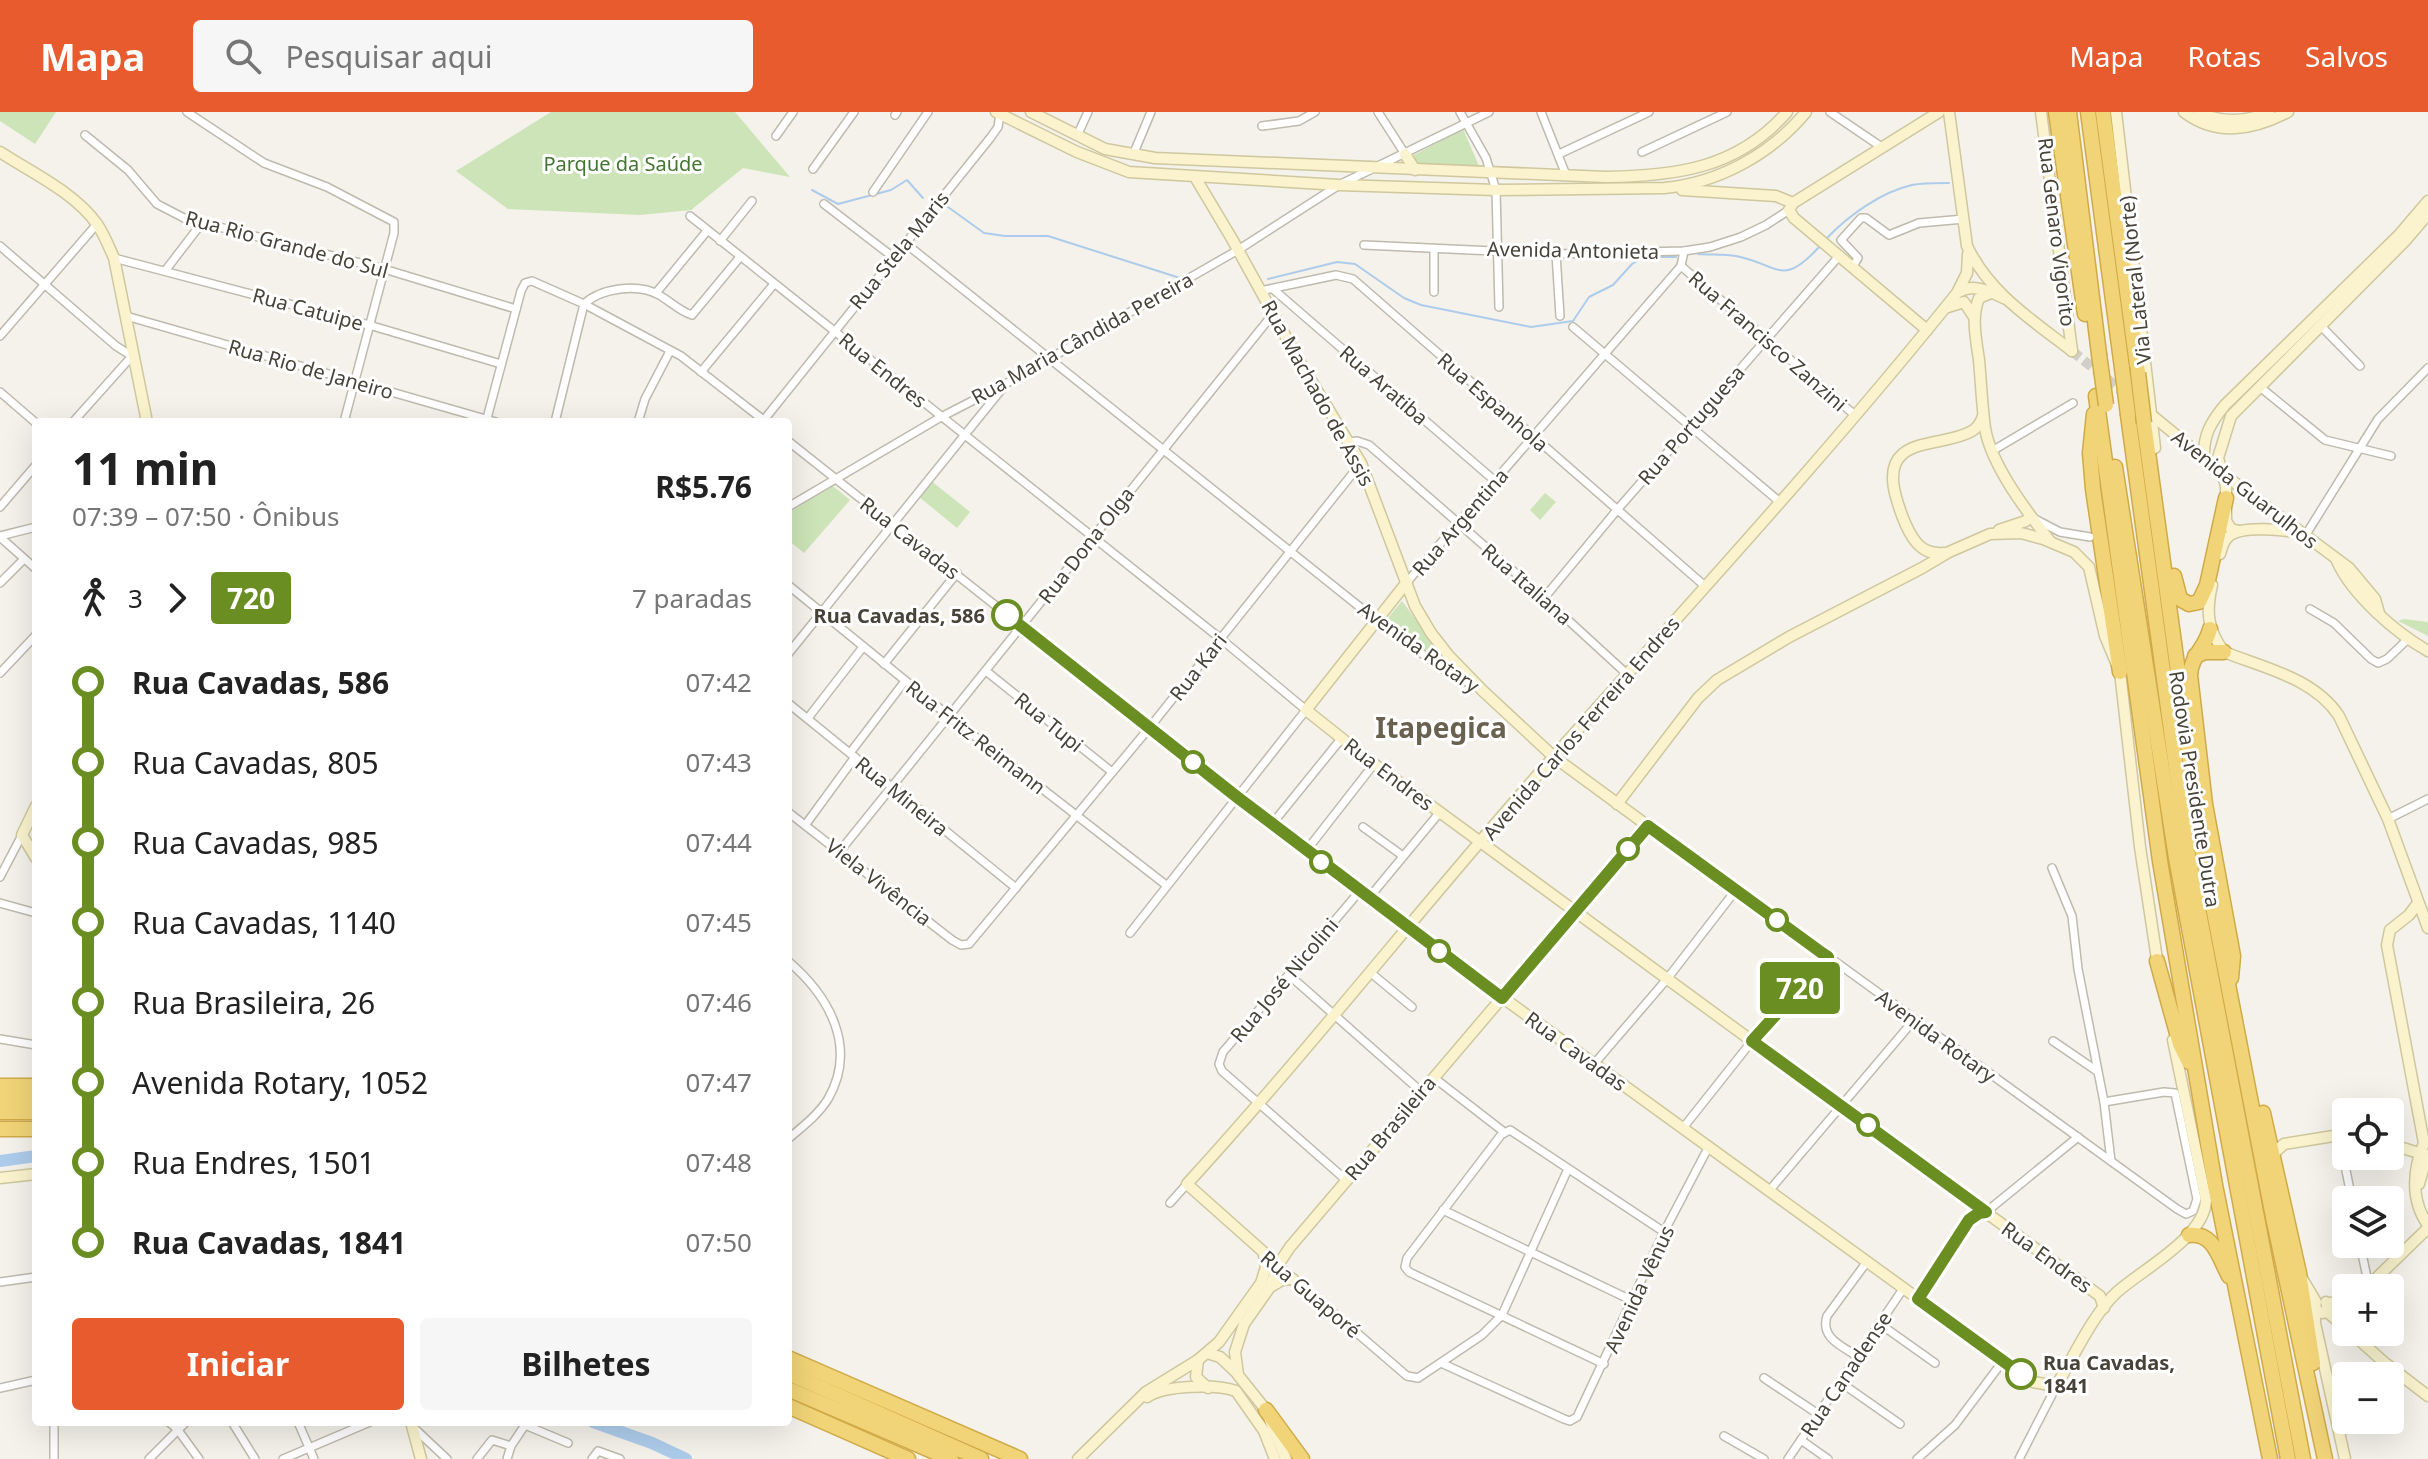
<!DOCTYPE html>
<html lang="pt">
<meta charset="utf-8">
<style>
:root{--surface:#fff;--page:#f6f6f6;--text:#222;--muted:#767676;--accent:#e75b2e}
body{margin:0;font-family:"Noto Sans",sans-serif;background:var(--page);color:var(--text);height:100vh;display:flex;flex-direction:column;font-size:30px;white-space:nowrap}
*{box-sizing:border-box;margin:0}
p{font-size:26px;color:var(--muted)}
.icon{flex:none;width:44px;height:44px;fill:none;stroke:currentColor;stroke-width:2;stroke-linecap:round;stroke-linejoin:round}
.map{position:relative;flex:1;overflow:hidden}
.side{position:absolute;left:32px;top:306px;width:760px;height:1008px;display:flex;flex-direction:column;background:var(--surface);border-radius:8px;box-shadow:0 8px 32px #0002}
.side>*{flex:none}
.badge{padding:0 16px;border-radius:6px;font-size:28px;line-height:52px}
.tools{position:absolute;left:2332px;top:986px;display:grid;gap:16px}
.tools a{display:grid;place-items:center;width:72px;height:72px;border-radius:8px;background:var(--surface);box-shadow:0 8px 32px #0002;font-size:40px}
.map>.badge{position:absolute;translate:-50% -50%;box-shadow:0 0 0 4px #fff}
.legs{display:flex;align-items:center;gap:12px;height:88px;padding:0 40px;font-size:26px}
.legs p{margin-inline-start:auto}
.head{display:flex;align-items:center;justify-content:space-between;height:136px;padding:0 40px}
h1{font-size:44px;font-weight:700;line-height:60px}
.button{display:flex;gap:16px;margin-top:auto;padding:16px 40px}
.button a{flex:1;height:92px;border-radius:8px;background:var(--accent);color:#fff;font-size:32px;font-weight:700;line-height:92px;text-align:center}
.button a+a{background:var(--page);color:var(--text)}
ul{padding:0 40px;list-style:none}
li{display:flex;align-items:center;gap:28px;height:80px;font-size:30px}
li i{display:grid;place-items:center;width:12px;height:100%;margin:0 10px;background:currentColor}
li i::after{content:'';width:20px;height:20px;margin:-10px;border:6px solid;border-radius:50%;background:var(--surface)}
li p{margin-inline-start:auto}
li:first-child i{background:linear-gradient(#0000 50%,currentColor 0)}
li:last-child i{background:linear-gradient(currentColor 50%,#0000 0)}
header{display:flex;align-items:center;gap:48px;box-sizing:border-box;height:112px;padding:0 40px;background:var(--accent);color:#fff}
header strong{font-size:38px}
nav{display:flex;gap:44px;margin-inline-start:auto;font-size:28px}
.search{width:560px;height:72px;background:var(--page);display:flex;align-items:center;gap:20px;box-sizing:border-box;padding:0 28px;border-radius:8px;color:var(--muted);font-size:30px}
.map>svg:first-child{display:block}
</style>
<header>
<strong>Mapa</strong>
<div class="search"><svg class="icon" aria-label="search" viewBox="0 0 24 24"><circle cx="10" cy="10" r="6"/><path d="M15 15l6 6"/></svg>Pesquisar aqui</div>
<nav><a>Mapa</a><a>Rotas</a><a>Salvos</a></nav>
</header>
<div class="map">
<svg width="2428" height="1347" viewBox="0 0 2428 1347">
<rect width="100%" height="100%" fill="#f4f2ea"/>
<g fill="#cce4b7">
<path d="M0,0H56L35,32L0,9Z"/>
<path d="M551,0H735L790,65L743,56L691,98L640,103L508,97L456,59Z"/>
<path d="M1463,17L1479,54H1415L1412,45L1414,43Z"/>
<path d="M930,368L970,400L957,416L918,384Z"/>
<path d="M833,374L850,388L804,441L788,428V401Z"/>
<path d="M1545,381L1556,390L1540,408L1530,398Z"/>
<path d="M1402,489L1450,554L1385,510Z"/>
<path d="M2404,507L2428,510V524L2398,509Z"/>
</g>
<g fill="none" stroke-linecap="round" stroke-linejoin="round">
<g stroke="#adcceb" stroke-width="2">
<path d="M812,78L838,92L891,78L907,68L923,86"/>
<path d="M948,95L984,121L1005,124H1048L1180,166"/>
<path d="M1827,126C1848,104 1881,80 1912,73C1923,71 1937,71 1949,71"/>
<path d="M1698,142C1710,143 1724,142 1736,144C1780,153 1782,176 1820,134"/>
<path d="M1268,167L1337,150L1355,152L1404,186L1421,193L1531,215L1573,209L1589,185L1613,173L1632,152L1644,145H1676"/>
</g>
<g stroke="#adcceb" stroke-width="12">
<path d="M0,1049L36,1044"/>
<path d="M593,1310L652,1331L686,1347"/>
</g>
<path stroke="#d1cfc7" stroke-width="10" stroke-dasharray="10 5" stroke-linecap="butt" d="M2072,239L2127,283"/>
<defs>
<g id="street">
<path d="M187,0L264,51L327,75L394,110V121L344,310"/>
<path d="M1378,0L1405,42"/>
<path d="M1460,0L1486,46L1496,78L1499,195"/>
<path d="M1541,0L1566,63"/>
<path d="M1830,0L1883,36"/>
<path d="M895,3L897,0"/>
<path d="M1262,14L1299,9L1315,0"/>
<path d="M85,23L128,58L157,92L184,106L384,157L516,197"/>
<path d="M776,24L793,0"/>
<path d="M1077,24L1088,0"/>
<path d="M1642,40L1727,0"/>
<path d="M1559,42L1649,0"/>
<path d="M1133,43L1151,0"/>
<path d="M813,57L854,0"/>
<path d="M873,80L928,0"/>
<path d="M824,92L893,145"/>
<path d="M690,104L1221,527L1306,598L1130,821"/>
<path d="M720,129L752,89"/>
<path d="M905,131L1376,508L1443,557L1474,574"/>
<path d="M1364,133L1556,142L1684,139L1710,135L1741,125L1766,113L1789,98"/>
<path d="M0,134L116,234L132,244L73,310"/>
<path d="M1434,137V180"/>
<path d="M1556,142L1560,204"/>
<path d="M114,146L369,213L501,252"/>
<path d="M1681,154L1856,304"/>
<path d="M1853,154L1858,146L1841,128L1861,106H1866L1889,123L1919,111L1964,107"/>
<path d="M165,159L201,112"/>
<path d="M1273,177L1495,369"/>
<path d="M1260,179L1336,163L1353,167L1706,475"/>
<path d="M656,181L707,119"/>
<path d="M126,204L496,310"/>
<path d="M2321,214L2360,254"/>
<path d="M1573,215L1781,391"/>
<path d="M0,224L97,112"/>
<path d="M701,260L774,172"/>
<path d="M2260,275L2325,328L2391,344"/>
<path d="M0,280L36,311"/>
<path d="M763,309L991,25L998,15L1000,2"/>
<path d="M486,310L521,179L525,171L532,169L584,192L681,244L766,310"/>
<path d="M555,310L584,192C601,176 638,171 659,183C670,189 679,199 692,203L740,145"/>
<path d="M638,310L645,287L670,239"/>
<path d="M788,329L1237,685L1408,817"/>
<path d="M1350,330L1357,329L1369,333L1544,486L1628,563"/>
<path d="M1992,339L2073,291"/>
<path d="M0,395L36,353"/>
<path d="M788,395L941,305L1007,271L1238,138L1339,73L1489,0"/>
<path d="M2035,407L2060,420L2090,425"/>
<path d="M0,424L36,415"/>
<path d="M2305,424L2378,307L2428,256"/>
<path d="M0,425L36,457"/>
<path d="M1407,470L1681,154L1684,139"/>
<path d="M0,471L24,447"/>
<path d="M788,473L950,605L1166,773"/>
<path d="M1544,486L1617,398L1840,143"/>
<path d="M2310,497L2334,511L2371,547L2378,551L2387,547L2408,527"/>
<path d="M788,542L1005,273"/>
<path d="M884,552L957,461"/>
<path d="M986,559L1112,660"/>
<path d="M0,561L36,523"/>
<path d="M788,591L1016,776"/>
<path d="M808,606L863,535"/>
<path d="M850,641L905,569"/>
<path d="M788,700L952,828L961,833L969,832L1150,615L1361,351"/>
<path d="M2388,707L2428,687"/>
<path d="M806,712L855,645"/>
<path d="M1272,712L1341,627"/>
<path d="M1648,714L2177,1097L2186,1102L2193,1099L2197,1087L2175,981L2164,980L2104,990"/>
<path d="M1363,715L1403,744"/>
<path d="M840,739L1273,202"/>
<path d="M1306,739L1374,652"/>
<path d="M2052,756L2072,804L2078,857L2104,990L2111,1049"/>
<path d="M0,765L22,723"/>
<path d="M1368,787L1440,700"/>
<path d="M0,791L36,801"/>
<path d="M788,849C829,884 858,935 828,987C818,1003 802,1015 788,1027"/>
<path d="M1371,861L1412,895"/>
<path d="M1289,863L1416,975L1419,981"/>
<path d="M0,927L36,933"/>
<path d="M2053,929L2097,959"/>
<path d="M1594,952L1667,867L1736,778"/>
<path d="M1433,965L1504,1020"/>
<path d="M1683,1016L1752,929L1828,845"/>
<path d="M2339,1024L2352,1088"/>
<path d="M1346,1068L1222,959L1219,952L1223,940L1359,780"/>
<path d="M1769,1079L1914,908"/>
<path d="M1170,1091L1187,1072"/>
<path d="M1443,1098L1633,1189"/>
<path d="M2360,1132L2369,1175"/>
<path d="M1278,1153L1407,1264L1418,1266L1482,1223L1502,1203L1568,1057"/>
<path d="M0,1170L36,1165"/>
<path d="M1918,1187L1969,1108L1986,1100L2078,1025"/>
<path d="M1880,1212L1935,1251"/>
<path d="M1857,1244C1842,1234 1820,1226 1827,1204L1866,1151"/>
<path d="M1441,1251L1564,1307L1570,1309L1577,1305L1664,1120L1708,1036"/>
<path d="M1604,1252L1409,1160L1405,1155L1407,1146L1501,1023L1510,1018L1664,1120"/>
<path d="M1764,1266L1818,1302"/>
<path d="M1840,1270L1900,1312"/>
<path d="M0,1276L36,1268"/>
<path d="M54,1310V1347"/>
<path d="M169,1310L178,1318L199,1347"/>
<path d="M232,1310L255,1347"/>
<path d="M298,1310L314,1347"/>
<path d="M414,1316L447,1347"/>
<path d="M1724,1324L1764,1347"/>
<path d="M1801,1328L1828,1347"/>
<path d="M149,1347L186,1310"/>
<path d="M283,1347L370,1310"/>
<path d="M477,1347L492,1328L511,1334"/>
<path d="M507,1347L511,1334L525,1313L568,1331"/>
<path d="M592,1347L598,1339L620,1347"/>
<path d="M1788,1347L1903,1177"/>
<path d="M1917,1347L1955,1313L2003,1249"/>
<path d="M2019,1347L2058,1271"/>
</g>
<g id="secondary">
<path d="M996,0L1077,40L1129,60L1339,73L1496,78L1664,76C1719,71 1771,42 1806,0"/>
<path d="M1031,0L1105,37L1155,46L1606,65C1677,64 1738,56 1787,0"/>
<path d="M1949,0L1967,134C1989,181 2032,208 2072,239"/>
<path d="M2041,0L2072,239"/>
<path d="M2116,0L2155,336"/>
<path d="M2184,0C2217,25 2253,18 2288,0"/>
<path d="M2199,0C2221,11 2246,10 2269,0"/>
<path d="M0,40C32,61 74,80 97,112C104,122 109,135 114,146L147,310"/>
<path d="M1405,42L1415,58"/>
<path d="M1195,65L1232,127L1298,247L1361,351L1415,494L1431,521L1449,544L1483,579L1554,645L1648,714L1290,1135L1278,1153L1270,1175L1244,1212L1235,1240L1238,1263L1266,1298L1286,1347"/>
<path d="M1682,78L1776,84L1793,91"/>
<path d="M1958,179L1967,161L1968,142"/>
<path d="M1991,181L1979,186C1971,205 1976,227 1979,248C1981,270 1982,294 1985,316C1991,353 2027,400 2050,429"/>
<path d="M1948,195L1964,190L1974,205"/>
<path d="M1927,218L1794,106L1789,98L1793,91L1939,0"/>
<path d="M2154,305L2205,347"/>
<path d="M2204,346C2203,323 2211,310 2225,293L2399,123L2428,89"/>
<path d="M2223,362L2349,456L2375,487L2379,501"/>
<path d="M1999,418L2026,409L2030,404"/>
<path d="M2239,419L2231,417L2226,409V374L2218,346L2231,304L2405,129L2428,102"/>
<path d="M1944,441C1930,442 1921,438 1913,426C1905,414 1900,399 1896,385C1878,321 1942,337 1972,319C1977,316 1981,310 1983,304"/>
<path d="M2220,442C2222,435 2223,429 2229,424C2242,413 2284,418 2301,421"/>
<path d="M2337,449C2352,483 2396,521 2428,539"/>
<path d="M1407,470L1306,598L1374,652L2100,1184L2104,1196"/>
<path d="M2212,473C2206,499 2207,517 2224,540C2264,556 2314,566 2339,604L2388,707L2428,816"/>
<path d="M1617,692L1698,586L1717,568L1789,525L1922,456L1949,440L1990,422L2021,421L2043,427L2074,440L2089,455L2105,524L2120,560L2140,735L2158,854"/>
<path d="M36,694L22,723L36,746"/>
<path d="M2418,791L2409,803L2390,818L2387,833L2424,1031C2413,1057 2410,1088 2428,1113"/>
<path d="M1408,817L2033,1270L2050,1273L2059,1269C2075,1242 2094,1201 2117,1180C2143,1157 2205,1125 2206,1088L2173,928"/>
<path d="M2390,1032L2422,1042"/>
<path d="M2272,1043L2284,1032L2346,1022"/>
<path d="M0,1066L36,1062"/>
<path d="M2419,1072L2427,1043"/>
<path d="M1278,1153L1187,1072C1312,935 1426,789 1549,650C1686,495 1827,343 1957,181C1973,170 1990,180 2006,187"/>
<path d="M2303,1168L2316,1190"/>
<path d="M1272,1174L1282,1168L1293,1167"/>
<path d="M2366,1176L2428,1116"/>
<path d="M2315,1192L2317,1200L2323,1201L2328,1196L2326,1190"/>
<path d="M2327,1193L2346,1184"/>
<path d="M2315,1197V1211L2345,1347"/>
<path d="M2326,1199L2346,1216"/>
<path d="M2350,1220L2385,1251L2428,1284"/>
<path d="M1207,1241L1220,1245L1237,1261"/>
<path d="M1198,1248L1196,1265L1208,1276"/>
<path d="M1147,1285C1165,1273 1216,1272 1236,1279L1264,1319L1275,1347"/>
<path d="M411,1310L421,1347"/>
<path d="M1078,1347L1146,1280L1198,1248L1219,1230L1261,1171L1266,1155L1264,1143"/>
</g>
<g id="highway">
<path d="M2056,0L2085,202"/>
<path d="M2069,0L2099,242"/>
<path d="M2088,0L2122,256"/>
<path d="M2103,0L2138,261"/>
<path d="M2096,284L2160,749L2215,1073L2270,1347"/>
<path d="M2094,302L2090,341L2093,377L2120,560"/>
<path d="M2128,303L2188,743L2303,1347"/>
<path d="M2144,311L2203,743L2273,1105L2325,1347"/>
<path d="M2115,355L2176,746L2288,1347"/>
<path d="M2174,464L2180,487L2189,492L2199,490L2207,473L2226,386"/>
<path d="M2210,517C2206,535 2191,544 2190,563L2205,692L2233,844L2231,866"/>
<path d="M2195,544L2205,540H2224"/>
<path d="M2157,849L2180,932L2189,950"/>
<path d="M0,974H36"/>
<path d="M0,986H36"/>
<path d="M0,1000H36"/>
<path d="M2263,1001L2299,1161L2313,1251"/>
<path d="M0,1017H36"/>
<path d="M2189,1123C2214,1120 2219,1146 2229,1164"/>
<path d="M788,1246L1020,1347"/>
<path d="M788,1261L981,1347"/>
<path d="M788,1277L951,1347"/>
<path d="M788,1294L908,1347"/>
<path d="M1266,1298L1302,1347"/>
</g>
</defs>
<use href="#street" stroke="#bfbaae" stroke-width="10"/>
<use href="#secondary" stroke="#cfc79e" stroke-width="13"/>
<use href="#highway" stroke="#d0aa48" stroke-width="17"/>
<use href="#street" stroke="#fff" stroke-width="7"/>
<use href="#secondary" stroke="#faf3ce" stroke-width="10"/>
<use href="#highway" stroke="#f1d478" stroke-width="14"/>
<defs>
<g id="highway-bridge">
<path d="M2099,242L2106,293"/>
<path d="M2122,256L2128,303"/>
<path d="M2138,261L2144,311"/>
</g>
</defs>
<use href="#highway-bridge" stroke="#d0aa48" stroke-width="17" stroke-linecap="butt"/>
<use href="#highway-bridge" stroke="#f1d478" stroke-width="14"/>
</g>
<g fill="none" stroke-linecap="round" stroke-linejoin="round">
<defs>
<path id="line-1" d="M1007,503L1237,685L1502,886L1648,714L1822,841L1828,845L1752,929L1986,1100L1979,1101L1969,1108L1918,1187L2021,1262"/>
</defs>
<use href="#line-1" stroke="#fff" stroke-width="18"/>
<use href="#line-1" stroke="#6b8e23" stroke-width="12"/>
</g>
<g fill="#fff" stroke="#6b8e23" stroke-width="4">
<circle cx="1007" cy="503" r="14"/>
<circle cx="1193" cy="650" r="10"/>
<circle cx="1628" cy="737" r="10"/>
<circle cx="1321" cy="750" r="10"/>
<circle cx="1777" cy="808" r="10"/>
<circle cx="1439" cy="839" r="10"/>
<circle cx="1868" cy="1013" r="10"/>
<circle cx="2021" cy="1262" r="14"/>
</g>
<g text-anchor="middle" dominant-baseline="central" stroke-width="6" stroke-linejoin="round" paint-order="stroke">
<g font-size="20" fill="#447531" stroke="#fff">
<text x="623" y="51">Parque da Saúde</text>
</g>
<g font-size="20" fill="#474339" stroke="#fff">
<text transform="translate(2057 120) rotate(83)">Rua Genaro Vigorito</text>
<text transform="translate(287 132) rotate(15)">Rua Rio Grande do Sul</text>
<text transform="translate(899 138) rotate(-51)">Rua Stela Maris</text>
<text transform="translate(1573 138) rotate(1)">Avenida Antonieta</text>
<text transform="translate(2135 168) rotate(-96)">Via Lateral (Norte)</text>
<text transform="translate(308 197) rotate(15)">Rua Catuipe</text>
<text transform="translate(1082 226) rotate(-29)">Rua Maria Cândida Pereira</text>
<text transform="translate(1768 229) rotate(41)">Rua Francisco Zanzini</text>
<text transform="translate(311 257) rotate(16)">Rua Rio de Janeiro</text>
<text transform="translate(883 258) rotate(39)">Rua Endres</text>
<text transform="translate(1384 273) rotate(41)">Rua Aratiba</text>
<text transform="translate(1318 281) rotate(61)">Rua Machado de Assis</text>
<text transform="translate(1493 290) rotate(41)">Rua Espanhola</text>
<text transform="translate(1691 313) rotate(-49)">Rua Portuguesa</text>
<text transform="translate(2245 377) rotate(38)">Avenida Guarulhos</text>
<text transform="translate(1460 410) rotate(-49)">Rua Argentina</text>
<text transform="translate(910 426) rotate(38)">Rua Cavadas</text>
<text transform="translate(1086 433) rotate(-52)">Rua Dona Olga</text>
<text transform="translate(1527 472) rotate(41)">Rua Italiana</text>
<text transform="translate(1419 535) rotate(35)">Avenida Rotary</text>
<text transform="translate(1198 555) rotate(-52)">Rua Kari</text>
<text transform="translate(1049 610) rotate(39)">Rua Tupi</text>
<text transform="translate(1581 616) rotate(-49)">Avenida Carlos Ferreira Endres</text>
<text transform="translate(976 625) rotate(38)">Rua Fritz Reimann</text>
<text transform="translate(1389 662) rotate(37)">Rua Endres</text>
<text transform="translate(2195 677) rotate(81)">Rodovia Presidente Dutra</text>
<text transform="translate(902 684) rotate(39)">Rua Mineira</text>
<text transform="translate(879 770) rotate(38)">Viela Vivência</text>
<text transform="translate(1284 868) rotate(-50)">Rua José Nicolini</text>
<text transform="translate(1936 924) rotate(36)">Avenida Rotary</text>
<text transform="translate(1576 939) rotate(36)">Rua Cavadas</text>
<text transform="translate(1390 1016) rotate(-50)">Rua Brasileira</text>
<text transform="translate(2047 1145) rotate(36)">Rua Endres</text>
<text transform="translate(1639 1177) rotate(-65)">Avenida Vênus</text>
<text transform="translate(1311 1182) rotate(40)">Rua Guaporé</text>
<text transform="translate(1846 1262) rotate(-56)">Rua Canadense</text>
</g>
<g font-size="20" font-weight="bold" fill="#474339" stroke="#fff" text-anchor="end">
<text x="985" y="503">Rua Cavadas, 586</text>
<text x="2043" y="1250" text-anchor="start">Rua Cavadas,<tspan x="2043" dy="23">1841</tspan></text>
</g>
<g font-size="28" font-weight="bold" fill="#696251" stroke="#fff">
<text x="1441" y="615">Itapegica</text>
</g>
</g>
</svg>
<div class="tools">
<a><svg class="icon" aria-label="locate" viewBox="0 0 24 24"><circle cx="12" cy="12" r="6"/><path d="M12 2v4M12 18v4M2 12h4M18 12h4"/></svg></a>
<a><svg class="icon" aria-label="layers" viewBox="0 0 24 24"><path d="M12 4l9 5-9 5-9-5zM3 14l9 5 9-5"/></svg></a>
<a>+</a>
<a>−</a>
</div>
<b class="badge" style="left:1800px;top:876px;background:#6b8e23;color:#fff">720</b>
<section class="side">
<div class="head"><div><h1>11 min</h1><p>07:39 – 07:50 · Ônibus</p></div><b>R$5.76</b></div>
<div class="legs"><svg class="icon" aria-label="walk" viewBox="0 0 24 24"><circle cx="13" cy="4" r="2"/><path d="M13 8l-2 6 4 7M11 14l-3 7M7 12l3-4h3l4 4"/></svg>3<svg class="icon" aria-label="forward" viewBox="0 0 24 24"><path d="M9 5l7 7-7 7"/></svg><b class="badge" style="background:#6b8e23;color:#fff">720</b><p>7 paradas</p></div>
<ul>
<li><i style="color:#6b8e23"></i><b>Rua Cavadas, 586</b><p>07:42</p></li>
<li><i style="color:#6b8e23"></i><span>Rua Cavadas, 805</span><p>07:43</p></li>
<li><i style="color:#6b8e23"></i><span>Rua Cavadas, 985</span><p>07:44</p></li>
<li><i style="color:#6b8e23"></i><span>Rua Cavadas, 1140</span><p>07:45</p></li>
<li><i style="color:#6b8e23"></i><span>Rua Brasileira, 26</span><p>07:46</p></li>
<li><i style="color:#6b8e23"></i><span>Avenida Rotary, 1052</span><p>07:47</p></li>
<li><i style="color:#6b8e23"></i><span>Rua Endres, 1501</span><p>07:48</p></li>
<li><i style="color:#6b8e23"></i><b>Rua Cavadas, 1841</b><p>07:50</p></li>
</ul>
<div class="button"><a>Iniciar</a><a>Bilhetes</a></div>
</section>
</div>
